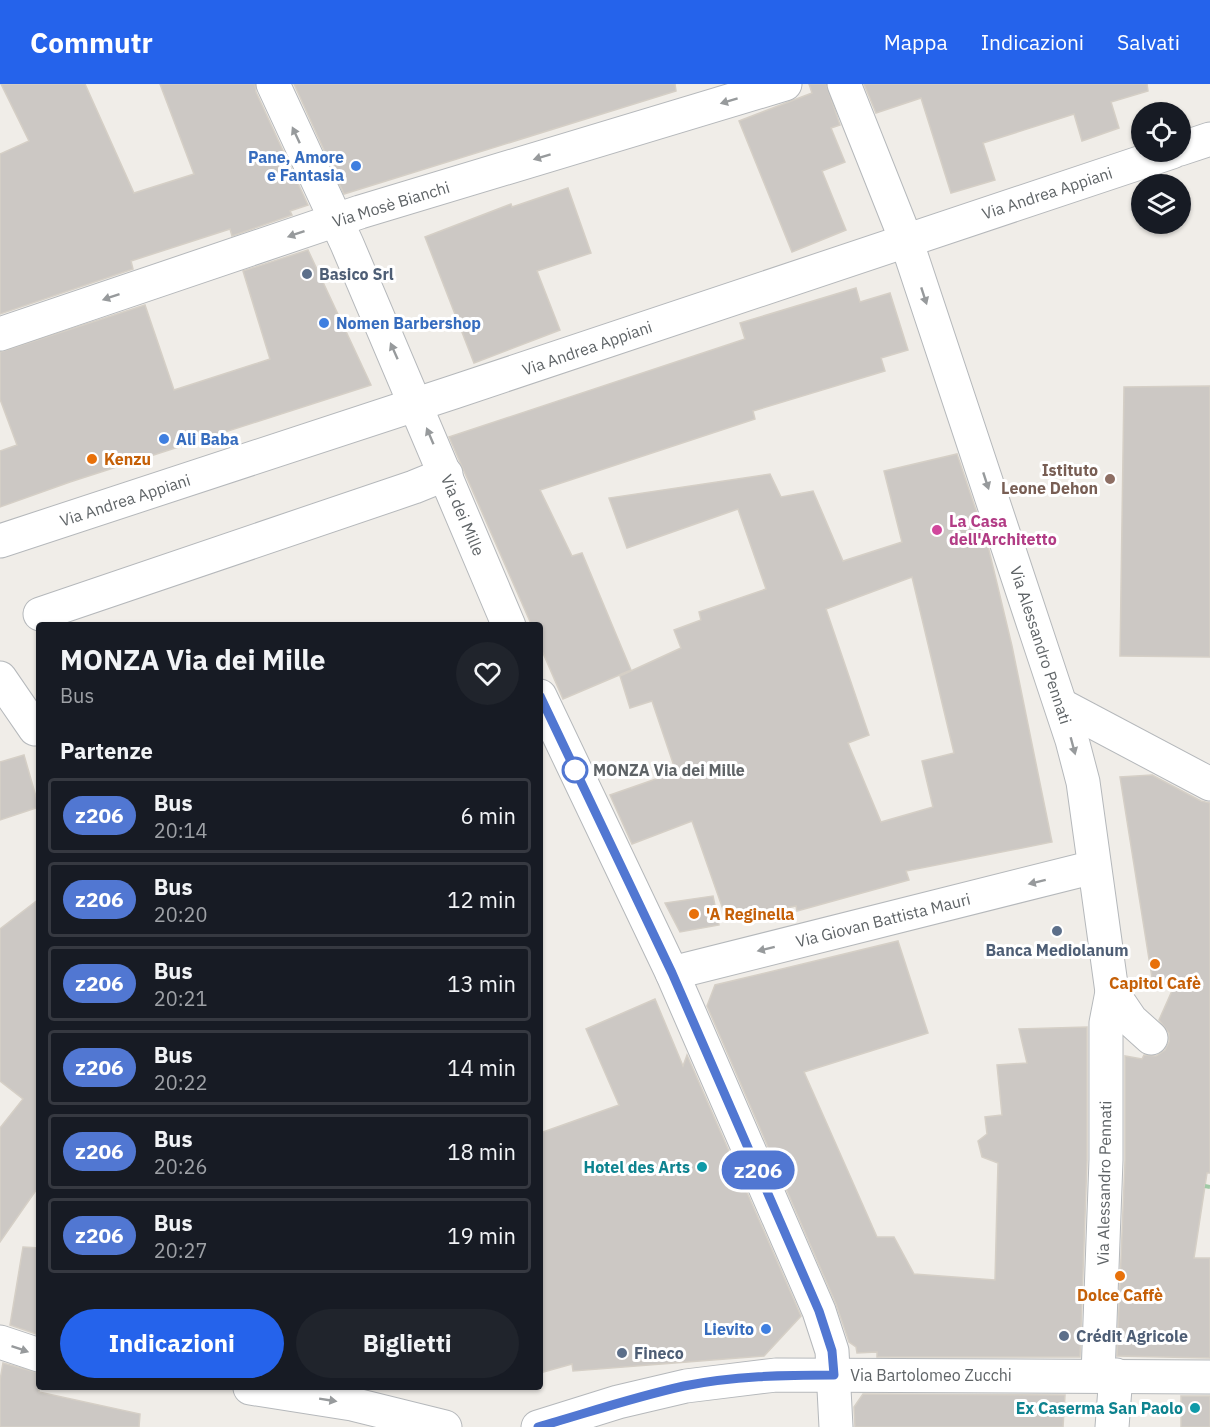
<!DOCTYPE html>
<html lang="it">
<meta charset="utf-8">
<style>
:root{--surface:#171b24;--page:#20242c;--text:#f1f3f6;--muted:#9ea1a6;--line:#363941;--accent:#2563eb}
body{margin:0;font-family:"IBM Plex Sans",sans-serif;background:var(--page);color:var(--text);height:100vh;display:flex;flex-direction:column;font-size:22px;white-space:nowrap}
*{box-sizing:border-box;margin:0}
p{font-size:20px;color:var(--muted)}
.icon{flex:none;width:33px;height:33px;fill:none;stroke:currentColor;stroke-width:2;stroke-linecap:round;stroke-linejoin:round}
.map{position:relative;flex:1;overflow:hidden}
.panel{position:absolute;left:36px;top:538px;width:507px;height:768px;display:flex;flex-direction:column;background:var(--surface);border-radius:6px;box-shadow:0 2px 4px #0004}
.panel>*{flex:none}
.badge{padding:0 12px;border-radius:20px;font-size:21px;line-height:39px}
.tools{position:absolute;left:1131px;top:18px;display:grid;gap:12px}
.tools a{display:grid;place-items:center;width:60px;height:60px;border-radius:50%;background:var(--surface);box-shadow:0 2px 4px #0004;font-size:30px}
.map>.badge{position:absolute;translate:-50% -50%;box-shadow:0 0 0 3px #fff}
h2{padding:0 24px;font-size:22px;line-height:54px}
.round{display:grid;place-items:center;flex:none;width:63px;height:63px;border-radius:32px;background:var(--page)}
.overview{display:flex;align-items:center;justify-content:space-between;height:102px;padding:0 24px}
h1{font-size:28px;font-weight:800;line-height:45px}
.button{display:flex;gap:12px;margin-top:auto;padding:12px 24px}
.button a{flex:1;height:69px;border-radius:36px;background:var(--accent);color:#fff;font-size:24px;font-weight:800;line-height:69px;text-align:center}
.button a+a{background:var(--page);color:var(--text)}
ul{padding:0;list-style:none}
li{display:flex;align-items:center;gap:18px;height:75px;margin:0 12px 9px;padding:0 12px;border:3px solid var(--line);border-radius:6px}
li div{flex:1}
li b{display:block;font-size:22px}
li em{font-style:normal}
li .badge{min-width:66px;font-weight:700;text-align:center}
header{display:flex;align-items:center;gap:36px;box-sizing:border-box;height:84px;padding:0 30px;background:var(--accent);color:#fff}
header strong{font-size:28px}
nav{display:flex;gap:33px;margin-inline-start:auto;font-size:21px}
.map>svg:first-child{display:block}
</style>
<header>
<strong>Commutr</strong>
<nav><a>Mappa</a><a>Indicazioni</a><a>Salvati</a></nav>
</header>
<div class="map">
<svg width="1210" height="1343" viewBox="0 0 1210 1343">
<rect width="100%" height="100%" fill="#f0ede8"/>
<g fill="#ccc8c4" stroke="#d5cfc6" stroke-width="1.5" fill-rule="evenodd">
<path d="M1,0H85L134,109L194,90L160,0H255L256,8L308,121L290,127L292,131L232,152L230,145L131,177L133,185L0,230V70L29,57Z"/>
<path d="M294,0H675L676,7L344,110Z"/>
<path d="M809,0H826L840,41L831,44L845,78L822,87L846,146L792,168L739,37L812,9Z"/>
<path d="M864,0H1147L1148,7L1111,18L1119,44L1082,57L1074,30L983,59L995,96L951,109L921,14L876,29Z"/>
<path d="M568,104L591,169L537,187L560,246L474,279L425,153L511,120L512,123Z"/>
<path d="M308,166L371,301L70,398L0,423V367L17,361L0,315V268L145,221L174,306L270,275L243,187Z"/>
<path d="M856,204L860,218L890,209L908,266L881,274L885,287L753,327L755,335L540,406L572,472L582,469L631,586L563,615L540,562V542H532L449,353L745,255L740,239Z"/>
<path d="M1210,302V573L1120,572L1124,303Z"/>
<path d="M957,370L988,462L1012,562L1052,758L906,787L909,796L797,827L796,822L727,837L692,737L632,760L610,711L676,688L652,617L630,624L620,592L681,564L674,546L701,536L699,528L766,505L738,425L627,464L609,414L770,390L781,413L813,407L843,477L902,458L884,387ZM912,493L954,669L922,677L933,723L881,738L848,659L869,651L826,525Z"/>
<path d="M24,671L39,723L0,736V678Z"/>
<path d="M1152,691L1201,717L1210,719V1089H1207L1194,1174H1210V1274L1117,1272L1125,1077V972L1142,975L1144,971L1156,972L1165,966L1169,958V949L1159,936L1175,900H1153L1120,693Z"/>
<path d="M713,812L719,841L680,848L665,819Z"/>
<path d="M39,815V1102L0,1158V1044L23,1015L0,997V845Z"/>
<path d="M898,857L928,949L804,988L877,1153H894L914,1190L995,1196L998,1079L982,1073L978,1057L987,1050L985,1033L1002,1031L997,981L1027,979L1019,945L1087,943V1076L1080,1273H877V1268L857,1269L856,1263L849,1258L836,1220L707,922L715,901Z"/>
<path d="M655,915L683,982L687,971L801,1232L764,1272L573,1287L572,1280L540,1289V1049L619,1021L586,945Z"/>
<path d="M23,1163L39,1164V1251L10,1241Z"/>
<path d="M3,1279L39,1289V1308L140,1330L139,1343H0V1296Z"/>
<path d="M863,1310L1065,1311L1063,1343H855L854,1323Z"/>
<rect x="1181" y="1312" width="29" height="31"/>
</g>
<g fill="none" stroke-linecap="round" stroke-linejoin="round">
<defs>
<g id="minor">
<path d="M273,0L347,160L509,542"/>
<path d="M844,0L906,156L1072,656L1083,698L1112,908L1131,936L1151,954"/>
<path d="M1180,65L1210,55"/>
<path d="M0,250L360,128L785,0"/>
<path d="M0,457L454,308L1172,68"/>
<path d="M40,530L414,403L446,390"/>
<path d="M0,594L35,645"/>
<path d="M540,612L672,889L819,1227L832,1267L836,1343"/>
<path d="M1061,621L1210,700"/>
<path d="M672,889L1094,783"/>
<path d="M0,1258L39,1271"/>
<path d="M1098,1291L1106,1076V939L1112,908"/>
<path d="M250,1304L352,1320L445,1343"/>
<path d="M538,1343L618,1318L686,1302L776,1291L1210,1293"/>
<path d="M1112,1343L1116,1291"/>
</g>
</defs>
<use href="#minor" stroke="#b5b8bb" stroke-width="35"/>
<path stroke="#a0caa6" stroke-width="4" stroke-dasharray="6 3" stroke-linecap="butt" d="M1205,1102L1210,1103"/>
<use href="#minor" stroke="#fff" stroke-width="33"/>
</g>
<defs><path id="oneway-solid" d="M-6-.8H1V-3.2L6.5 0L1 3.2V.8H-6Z" transform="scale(1.5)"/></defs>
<g fill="#979a9c">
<use href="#oneway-solid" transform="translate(729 17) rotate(163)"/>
<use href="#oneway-solid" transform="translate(296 51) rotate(-115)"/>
<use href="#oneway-solid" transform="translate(542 73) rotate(163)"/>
<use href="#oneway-solid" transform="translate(296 150) rotate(161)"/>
<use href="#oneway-solid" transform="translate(924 212) rotate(72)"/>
<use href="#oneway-solid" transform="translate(111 213) rotate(161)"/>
<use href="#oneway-solid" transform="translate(394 267) rotate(-114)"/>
<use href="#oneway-solid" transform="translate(430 352) rotate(-113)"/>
<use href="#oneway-solid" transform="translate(986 397) rotate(72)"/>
<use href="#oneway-solid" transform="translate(1073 662) rotate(75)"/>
<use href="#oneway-solid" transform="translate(1037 798) rotate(166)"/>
<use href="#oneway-solid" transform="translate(766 865) rotate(166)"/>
<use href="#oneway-solid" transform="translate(20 1265) rotate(19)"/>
<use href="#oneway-solid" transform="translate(328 1316) rotate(9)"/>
</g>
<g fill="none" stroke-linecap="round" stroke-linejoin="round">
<defs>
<path id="line" d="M538,1343C587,1329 634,1313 684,1302C733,1292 784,1291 834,1291L832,1267L819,1227L672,889L540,612"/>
</defs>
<use href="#line" stroke="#fff" stroke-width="14"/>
<use href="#line" stroke="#5177d2" stroke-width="9"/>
</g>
<g fill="#3f7fe0" stroke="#fff" stroke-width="2">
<circle cx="356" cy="82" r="6"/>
<circle cx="324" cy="239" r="6"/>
<circle cx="164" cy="355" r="6"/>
<circle cx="766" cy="1245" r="6"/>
</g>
<g fill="#5c6f8a" stroke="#fff" stroke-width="2">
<circle cx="307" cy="190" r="6"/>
<circle cx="1057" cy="847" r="6"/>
<circle cx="1064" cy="1252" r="6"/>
<circle cx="622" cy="1269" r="6"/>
</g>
<g fill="#e8710a" stroke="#fff" stroke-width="2">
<circle cx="92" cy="375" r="6"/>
<circle cx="694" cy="830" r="6"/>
<circle cx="1155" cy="880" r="6"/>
<circle cx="1120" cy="1192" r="6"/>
</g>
<circle fill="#8d6e63" stroke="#fff" stroke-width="2" cx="1110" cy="395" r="6"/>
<circle fill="#d1479c" stroke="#fff" stroke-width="2" cx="937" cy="446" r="6"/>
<circle fill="#fff" stroke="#5177d2" stroke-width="3" cx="575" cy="686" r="12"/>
<g fill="#0f9aa8" stroke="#fff" stroke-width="2">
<circle cx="702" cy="1083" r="6"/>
<circle cx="1195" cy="1324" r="6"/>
</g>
<g text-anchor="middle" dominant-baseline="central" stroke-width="6" stroke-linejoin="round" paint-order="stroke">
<g font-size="16" font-weight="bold" fill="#366cbe" stroke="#fff" text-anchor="end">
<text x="344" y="73">Pane, Amore<tspan x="344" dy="18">e Fantasia</tspan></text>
<text x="336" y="239" text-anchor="start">Nomen Barbershop</text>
<text x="176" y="355" text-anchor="start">Ali Baba</text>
<text x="754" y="1245">Lievito</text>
</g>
<g font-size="16" fill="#5f6467" stroke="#fff">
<text transform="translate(1047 109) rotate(-18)">Via Andrea Appiani</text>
<text transform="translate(391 120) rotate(-17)">Via Mosè Bianchi</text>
<text transform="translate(587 264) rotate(-19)">Via Andrea Appiani</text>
<text transform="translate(125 416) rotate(-18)">Via Andrea Appiani</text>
<text transform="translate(463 431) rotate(67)">Via dei Mille</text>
<text transform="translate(1041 561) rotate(72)">Via Alessandro Pennati</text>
<text transform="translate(883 836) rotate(-14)">Via Giovan Battista Mauri</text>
<text transform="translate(1104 1099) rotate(-89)">Via Alessandro Pennati</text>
<text x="931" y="1291">Via Bartolomeo Zucchi</text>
</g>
<g font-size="16" font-weight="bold" fill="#4e5e75" stroke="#fff" text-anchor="start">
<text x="319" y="190">Basico Srl</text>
<text x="1057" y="866" text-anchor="middle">Banca Mediolanum</text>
<text x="1076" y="1252">Crédit Agricole</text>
<text x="634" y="1269">Fineco</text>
</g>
<g font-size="16" font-weight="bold" fill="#c56008" stroke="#fff" text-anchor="start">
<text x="104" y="375">Kenzu</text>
<text x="706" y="830">'A Reginella</text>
<text x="1155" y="899" text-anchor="middle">Capitol Cafè</text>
<text x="1120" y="1211" text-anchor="middle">Dolce Caffè</text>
</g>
<g font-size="16" font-weight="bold" fill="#785e54" stroke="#fff" text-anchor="end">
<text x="1098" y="386">Istituto<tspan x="1098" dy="18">Leone Dehon</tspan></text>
</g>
<g font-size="16" font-weight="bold" fill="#b23c85" stroke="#fff" text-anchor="start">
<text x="949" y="437">La Casa<tspan x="949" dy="18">dell'Architetto</tspan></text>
</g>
<g font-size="16" font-weight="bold" fill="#5f6467" stroke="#fff" text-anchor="start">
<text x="593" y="686">MONZA Via dei Mille</text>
</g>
<g font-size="16" font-weight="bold" fill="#0d838f" stroke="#fff" text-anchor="end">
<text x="690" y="1083">Hotel des Arts</text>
<text x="1183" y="1324">Ex Caserma San Paolo</text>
</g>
</g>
</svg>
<div class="tools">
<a><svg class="icon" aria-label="locate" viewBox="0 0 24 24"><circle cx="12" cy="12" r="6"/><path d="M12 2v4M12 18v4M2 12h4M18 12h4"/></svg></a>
<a><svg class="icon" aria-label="layers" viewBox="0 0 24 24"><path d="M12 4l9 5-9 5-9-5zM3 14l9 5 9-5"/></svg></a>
</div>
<b class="badge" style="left:758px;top:1086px;background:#5177d2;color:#fff">z206</b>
<section class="panel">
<div class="overview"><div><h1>MONZA Via dei Mille</h1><p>Bus</p></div><a class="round"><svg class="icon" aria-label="heart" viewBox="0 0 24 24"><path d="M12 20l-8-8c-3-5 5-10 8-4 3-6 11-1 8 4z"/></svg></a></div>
<h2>Partenze</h2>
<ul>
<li><span class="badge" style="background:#5177d2;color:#fff">z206</span><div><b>Bus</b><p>20:14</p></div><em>6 min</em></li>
<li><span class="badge" style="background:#5177d2;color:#fff">z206</span><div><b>Bus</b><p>20:20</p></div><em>12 min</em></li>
<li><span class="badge" style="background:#5177d2;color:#fff">z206</span><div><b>Bus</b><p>20:21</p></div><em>13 min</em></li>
<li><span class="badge" style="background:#5177d2;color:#fff">z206</span><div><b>Bus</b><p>20:22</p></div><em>14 min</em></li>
<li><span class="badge" style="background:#5177d2;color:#fff">z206</span><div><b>Bus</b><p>20:26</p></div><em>18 min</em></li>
<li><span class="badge" style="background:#5177d2;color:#fff">z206</span><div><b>Bus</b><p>20:27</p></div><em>19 min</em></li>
</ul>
<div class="button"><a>Indicazioni</a><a>Biglietti</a></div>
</section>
</div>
